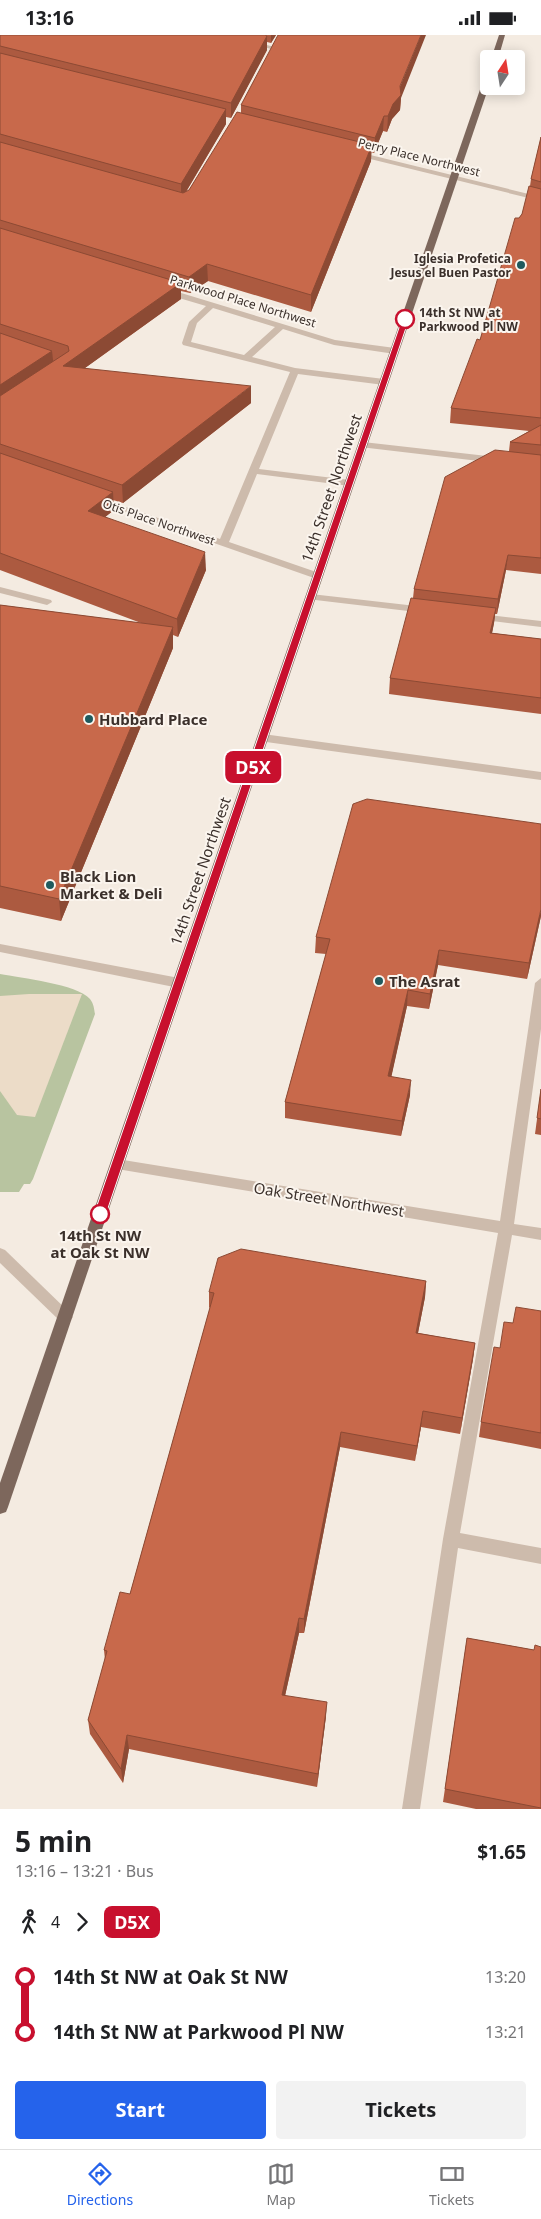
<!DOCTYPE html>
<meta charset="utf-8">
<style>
:root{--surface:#fff;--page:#f2f2f2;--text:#202124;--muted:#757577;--line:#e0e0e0;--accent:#2563eb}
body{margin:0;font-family:"Noto Sans",sans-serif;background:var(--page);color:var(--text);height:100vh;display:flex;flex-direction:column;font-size:19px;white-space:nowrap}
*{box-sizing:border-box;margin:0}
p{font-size:16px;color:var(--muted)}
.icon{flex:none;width:28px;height:28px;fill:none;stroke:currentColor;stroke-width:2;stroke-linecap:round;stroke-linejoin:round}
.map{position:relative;height:1774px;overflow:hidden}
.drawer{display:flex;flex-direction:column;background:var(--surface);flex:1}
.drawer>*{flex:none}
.badge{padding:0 10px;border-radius:8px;font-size:18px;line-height:32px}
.needle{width:32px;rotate:12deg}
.tools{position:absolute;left:480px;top:15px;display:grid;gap:10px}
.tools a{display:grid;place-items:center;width:45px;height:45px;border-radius:5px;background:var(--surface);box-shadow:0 2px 12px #0003;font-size:25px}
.map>.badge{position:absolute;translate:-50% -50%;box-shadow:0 0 0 2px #fff}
.legs{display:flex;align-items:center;gap:8px;height:55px;padding:0 15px;font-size:16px}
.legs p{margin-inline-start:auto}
.headline{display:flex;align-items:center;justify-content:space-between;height:85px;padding:0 15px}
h1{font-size:28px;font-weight:700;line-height:38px}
.button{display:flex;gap:10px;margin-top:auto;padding:10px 15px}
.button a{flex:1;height:58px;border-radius:5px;background:var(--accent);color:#fff;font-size:20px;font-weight:700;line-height:58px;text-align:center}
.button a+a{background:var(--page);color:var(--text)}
ul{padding:0 15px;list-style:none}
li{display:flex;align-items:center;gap:18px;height:55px;font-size:19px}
li i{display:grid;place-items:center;width:8px;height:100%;margin:0 6px;background:currentColor}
li i::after{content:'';width:12px;height:12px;margin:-6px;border:4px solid;border-radius:50%;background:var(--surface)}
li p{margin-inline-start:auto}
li:first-child i{background:linear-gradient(#0000 50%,currentColor 0)}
li:last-child i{background:linear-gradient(currentColor 50%,#0000 0)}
.status{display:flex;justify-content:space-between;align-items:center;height:35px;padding:0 25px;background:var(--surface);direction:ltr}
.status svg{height:14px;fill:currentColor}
.tab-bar{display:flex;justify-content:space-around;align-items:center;height:70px;border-top:1px solid var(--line);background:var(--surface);font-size:14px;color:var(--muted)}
.tab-bar a{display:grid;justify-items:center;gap:2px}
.tab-bar .selected{color:var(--accent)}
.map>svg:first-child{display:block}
</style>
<div class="status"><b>13:16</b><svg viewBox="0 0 49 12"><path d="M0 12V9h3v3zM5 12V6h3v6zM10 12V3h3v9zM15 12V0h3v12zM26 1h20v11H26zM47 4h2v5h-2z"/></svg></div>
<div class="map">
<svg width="541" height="1774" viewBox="0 0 541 1774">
<rect width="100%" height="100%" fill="#f4ebe1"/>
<path fill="#b8c4a0" d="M0,939C21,943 77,949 90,964C94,969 94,974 95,979L33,1144L30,1149H24L19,1157H0Z"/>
<path fill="#ecdcc8" d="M29,959H82L35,1082L17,1080L0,1056V961Z"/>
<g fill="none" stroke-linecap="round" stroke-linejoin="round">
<g fill="#cdbbac" fill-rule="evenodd">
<path d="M219,0H230L278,13L275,15Z"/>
<path d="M354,116L541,162V166L354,120Z"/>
<path d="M162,254H168L335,305L395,313L399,316L395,319L334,310L283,294L252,322L295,333L384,344L389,347L384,350L298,339L259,434L350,445L355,448L350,451L257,439L229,507L322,539V543H314L94,466L99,463L102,464L220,504L290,337L183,310L182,308L189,287L206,271L162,258ZM213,273L275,292L244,320L191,307L197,288Z"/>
<path d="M363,407L496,422L501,425L496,428L360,412L358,410Z"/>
<path d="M0,552L51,565L52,567L47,570L0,558Z"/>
<path d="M311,559L425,572L430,575L425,578L307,564L306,562Z"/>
<path d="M480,579L541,586V592L476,584V580Z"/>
<path d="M263,699L541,737V745L259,706L257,703L259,700Z"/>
<path d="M0,909L179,943L185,948L179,953L0,917Z"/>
<path d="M541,943V994L514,1189L541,1193V1205L512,1200L460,1498L541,1513V1529L458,1513L420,1774H402L443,1504L498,1198L117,1134L112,1133L110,1129L112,1125L117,1124L500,1186L535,948Z"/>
<path d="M0,1213L5,1215L70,1278L73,1282L70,1286L65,1288L60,1286L0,1228Z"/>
</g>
<g fill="#7d675c" fill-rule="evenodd">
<path d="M499,0H505L498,24H491Z"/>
<path d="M489,38V51L8,1472L6,1477L0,1479V1448L485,40Z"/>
</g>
</g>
<g fill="#ac5a40">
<path d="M0,0H276L271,8L267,7V15L231,83L226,82V89L186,157L189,155L241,78V70L401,63L400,75L392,84L387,97L383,96L374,118L371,117V126L311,277L208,246L190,258L181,256V264L85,333L251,368L123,468L113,465L114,475L105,482L206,535L178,602L173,600V613L61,886L0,873V570L141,588L0,535Z"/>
<path d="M541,102V539L506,535L497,579H495L494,588L492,598L541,604V679L389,659L390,643L413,563L414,554L509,416L510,407L529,396L450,388L451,373L480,305L519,183L522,179L530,151L531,144Z"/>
<path d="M541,881L527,944L438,930L429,974L407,971L391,1042L410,1060L401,1101L285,1083V1067L326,919L315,918L316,902Z"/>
<path d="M541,1054V1100L535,1099Z"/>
<path d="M426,1246L425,1262L418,1298L475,1308L473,1324L460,1399L421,1392L415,1426L340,1412L304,1598H299L285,1661L326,1681L317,1752L129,1714L123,1748L90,1699L88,1685L105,1625L104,1615L130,1559L210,1273L209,1272V1257Z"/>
<path d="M541,1276V1414L479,1402L481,1387L500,1313L513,1288Z"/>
<path d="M467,1603L534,1615L541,1612V1774H476L443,1767Z"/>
</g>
<g fill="#8c4a34">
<path d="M271,0H276L271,8Z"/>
<path d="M421,0H426L401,63L400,75L392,84L387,97L388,81Z"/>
<path d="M267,1V15L231,83V68Z"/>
<path d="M226,74V89L181,165V149Z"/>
<path d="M384,81L383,96L374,118L375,103Z"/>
<path d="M372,110L371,126L311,277V260Z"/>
<path d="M207,229L208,246L190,258L189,242Z"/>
<path d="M181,248V264L64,348L63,331Z"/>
<path d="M52,316L54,333L0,369V350Z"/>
<path d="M251,351V368L123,468L122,450Z"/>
<path d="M113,457L114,475L90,494L88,476Z"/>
<path d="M205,517L206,535L178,602L177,584Z"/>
<path d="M508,520L506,535L497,579L498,564Z"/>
<path d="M496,573L494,588L489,613L490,598Z"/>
<path d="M173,592V613L61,886L59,864Z"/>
<path d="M541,874V881L527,944L529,928Z"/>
<path d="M439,915L438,930L429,974L430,959Z"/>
<path d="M408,955L407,971L388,1057V1041Z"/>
<path d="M411,1045L410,1060L401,1101L402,1086Z"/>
<path d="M426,1246L425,1262L415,1313L416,1298Z"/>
<path d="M475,1308L473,1324L460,1399L462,1383Z"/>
<path d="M423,1376L421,1392L415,1426L417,1411Z"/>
<path d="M341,1397L340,1412L304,1598V1584Z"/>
<path d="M299,1583V1598L282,1674V1660Z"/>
<path d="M327,1667L326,1681L317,1752L318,1739Z"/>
<path d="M127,1700L129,1714L123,1748L121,1734Z"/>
</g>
<g fill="#c8694b" stroke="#8c4a34">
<path d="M0,0H265L267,1L231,68L0,11Z"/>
<path d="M278,0H421L400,51L401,60L393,69L388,81H384L375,103L241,70Z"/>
<path d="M0,18L226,74L181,149L0,99Z"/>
<path d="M237,77L372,110L311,260L207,229L189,242L0,185V107L183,158L189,155Z"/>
<path d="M541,102V147L531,144Z"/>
<path d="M529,151L541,154V383L451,373L477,304L480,305L515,183H519L522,179Z"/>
<path d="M0,193L181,248L63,331L251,351L122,450L0,409V361L69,316L68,311L0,289Z"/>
<path d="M0,298L52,316L0,350Z"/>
<path d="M541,390V410L510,407Z"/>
<path d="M495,415L541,420V523L508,520L498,564L414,554L445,442Z"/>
<path d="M0,418L113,457L88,476L205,517L177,584L0,518Z"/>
<path d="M411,563L496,573L490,598L541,604V663L390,643Z"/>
<path d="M0,570L173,592L59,864L0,851Z"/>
<path d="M367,764L541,789V874L529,928L439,915L430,959L408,955L388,1041L411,1045L402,1086L285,1067L330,904L316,902L353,769Z"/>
<path d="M541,1054V1084L537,1083Z"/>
<path d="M241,1214L426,1246L416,1298L475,1308L462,1383L423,1376L417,1411L341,1397L304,1584L299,1583L282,1660L327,1667L318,1739L127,1700L121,1734L88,1685L107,1616L104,1615L120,1557L130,1559L214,1258L209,1257L218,1223Z"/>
<path d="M516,1272L541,1276V1398L481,1387L494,1312L500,1313L504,1287L513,1288Z"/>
<path d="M467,1603L534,1615L535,1610L541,1612V1773L445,1754Z"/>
</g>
<path fill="#c8102e" stroke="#fff" d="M405,282L409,284L106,1179L100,1183L96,1182L94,1179L402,284Z"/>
<g fill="#1f5a5e" stroke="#fbf5ee" stroke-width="2">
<circle cx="521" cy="230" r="5"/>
<circle cx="89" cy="684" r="5"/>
<circle cx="50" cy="850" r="5"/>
<circle cx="379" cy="946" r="5"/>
</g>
<g fill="#fff" stroke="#c8102e" stroke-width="2.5">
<circle cx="405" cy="284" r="9"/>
<circle cx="100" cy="1179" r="9"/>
</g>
<g text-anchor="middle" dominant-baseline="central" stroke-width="4" stroke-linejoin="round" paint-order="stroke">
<g font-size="12" fill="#3b302b" stroke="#fbf5ee">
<text transform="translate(419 122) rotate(14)">Perry Place Northwest</text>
<text transform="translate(243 266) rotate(17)">Parkwood Place Northwest</text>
<text transform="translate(159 487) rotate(19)">Otis Place Northwest</text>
</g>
<g font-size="12" font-weight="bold" fill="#3b302b" stroke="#fbf5ee" text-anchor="end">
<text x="511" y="223">Iglesia Profetica<tspan x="511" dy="14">Jesus el Buen Pastor</tspan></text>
</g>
<g font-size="12" font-weight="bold" fill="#3b302b" stroke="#fbf5ee" text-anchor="start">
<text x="419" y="277">14th St NW at<tspan x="419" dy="14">Parkwood Pl NW</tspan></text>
</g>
<g font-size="15" fill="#3b302b" stroke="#fbf5ee">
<text transform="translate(331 453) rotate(-71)">14th Street Northwest</text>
<text transform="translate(200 836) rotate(-71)">14th Street Northwest</text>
<text transform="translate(329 1164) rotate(9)">Oak Street Northwest</text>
</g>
<g font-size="15" font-weight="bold" fill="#3b302b" stroke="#fbf5ee" text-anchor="start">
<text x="99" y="684">Hubbard Place</text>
<text x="60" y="841">Black Lion<tspan x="60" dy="17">Market &amp; Deli</tspan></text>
<text x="389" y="946">The Asrat</text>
</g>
<g font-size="15" font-weight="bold" fill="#3b302b" stroke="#fbf5ee">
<text x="100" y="1200">14th St NW<tspan x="100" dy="17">at Oak St NW</tspan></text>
</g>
</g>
</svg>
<div class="tools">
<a><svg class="needle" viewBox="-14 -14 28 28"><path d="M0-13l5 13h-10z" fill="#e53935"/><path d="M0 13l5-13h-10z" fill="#757577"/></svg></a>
</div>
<b class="badge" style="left:253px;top:732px;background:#c8102e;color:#fff">D5X</b>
</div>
<section class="drawer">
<div class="headline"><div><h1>5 min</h1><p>13:16 – 13:21 · Bus</p></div><b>$1.65</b></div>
<div class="legs"><svg class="icon" aria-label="walk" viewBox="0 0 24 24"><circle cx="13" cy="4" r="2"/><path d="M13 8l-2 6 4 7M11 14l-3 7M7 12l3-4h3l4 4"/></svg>4<svg class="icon" aria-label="forward" viewBox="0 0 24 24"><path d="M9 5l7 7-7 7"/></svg><b class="badge" style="background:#c8102e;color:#fff">D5X</b></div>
<ul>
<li><i style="color:#c8102e"></i><b>14th St NW at Oak St NW</b><p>13:20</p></li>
<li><i style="color:#c8102e"></i><b>14th St NW at Parkwood Pl NW</b><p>13:21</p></li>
</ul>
<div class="button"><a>Start</a><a>Tickets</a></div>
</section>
<nav class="tab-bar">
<a class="selected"><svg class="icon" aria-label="directions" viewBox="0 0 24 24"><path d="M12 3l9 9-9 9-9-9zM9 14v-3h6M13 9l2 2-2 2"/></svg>Directions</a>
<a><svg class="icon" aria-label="map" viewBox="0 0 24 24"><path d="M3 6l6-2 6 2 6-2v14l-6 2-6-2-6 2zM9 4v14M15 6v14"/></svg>Map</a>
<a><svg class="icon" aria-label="tickets" viewBox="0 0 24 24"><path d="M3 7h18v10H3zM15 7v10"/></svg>Tickets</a>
</nav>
